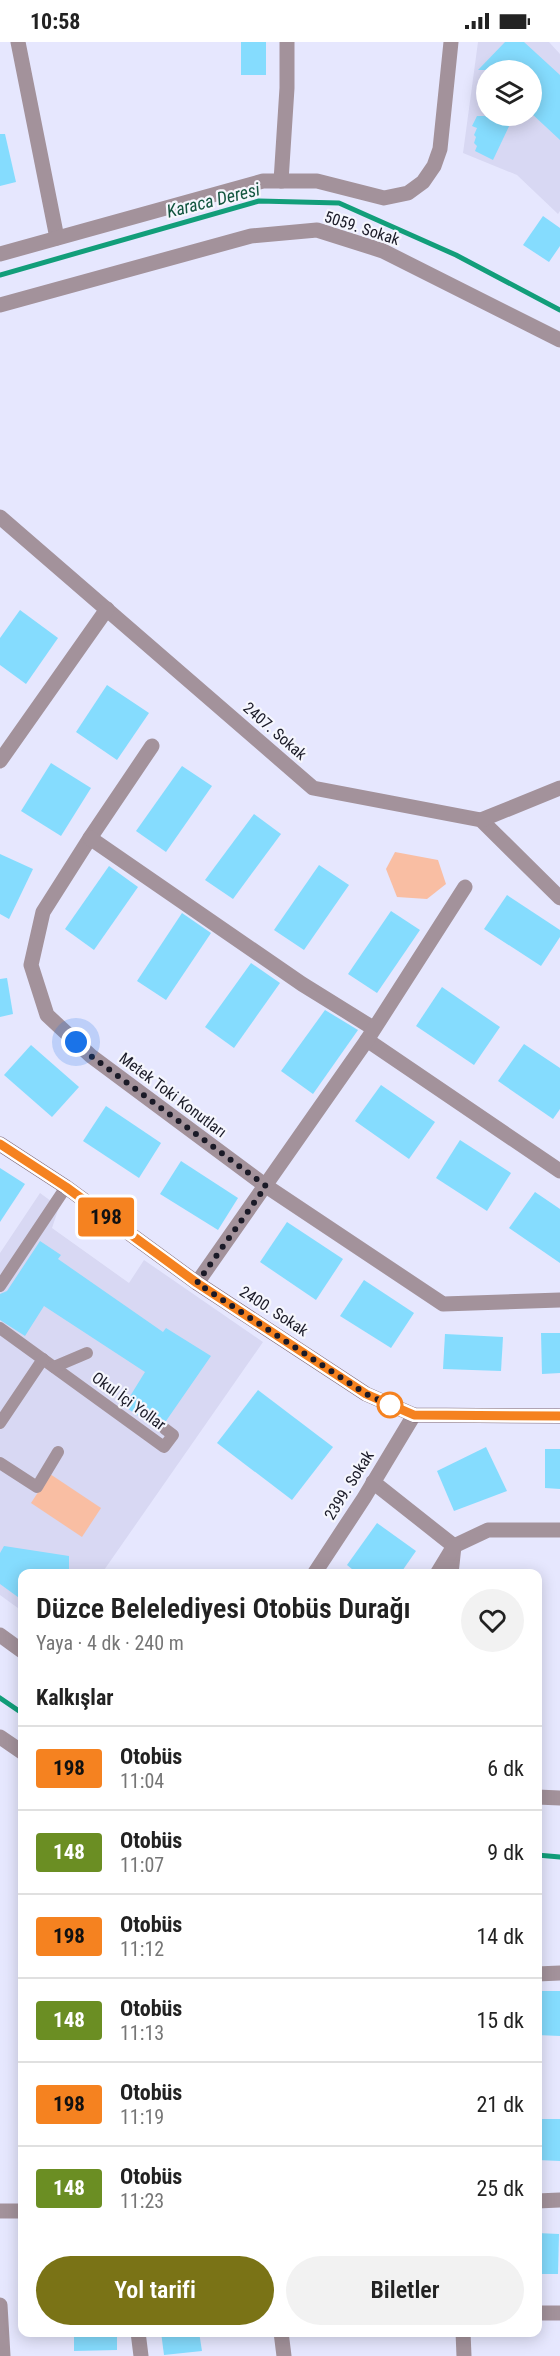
<!DOCTYPE html>
<html lang="tr">
<meta charset="utf-8">
<style>
:root{--surface:#fff;--page:#f2f2f2;--text:#222;--muted:#767676;--line:#e0e0e0;--accent:#7a7316}
body{margin:0;font-family:"Roboto Condensed",sans-serif;background:var(--page);color:var(--text);height:100vh;display:flex;flex-direction:column;font-size:22px;white-space:nowrap}
*{box-sizing:border-box;margin:0}
p{font-size:20px;color:var(--muted)}
.icon{flex:none;width:33px;height:33px;fill:none;stroke:currentColor;stroke-width:2;stroke-linecap:round;stroke-linejoin:round}
.map{position:relative;flex:1;overflow:hidden}
.details{position:absolute;left:18px;top:1527px;width:524px;height:768px;display:flex;flex-direction:column;background:var(--surface);border-radius:12px;box-shadow:0 3px 15px #0003}
.details>*{flex:none}
.badge{padding:0 12px;border-radius:4px;font-size:21px;line-height:39px}
.controls{position:absolute;left:476px;top:18px;display:grid;gap:12px}
.controls a{display:grid;place-items:center;width:66px;height:66px;border-radius:50%;background:var(--surface);box-shadow:0 3px 15px #0003;font-size:30px}
.you{position:absolute;width:30px;height:30px;margin:-15px;border:4px solid #fff;border-radius:50%;background:#1a73e8;box-shadow:0 0 0 9px #1a73e833}
.map>.badge{position:absolute;translate:-50% -50%;box-shadow:0 0 0 3px #fff}
h2{padding:0 18px;font-size:22px;line-height:54px}
.round{display:grid;place-items:center;flex:none;width:63px;height:63px;border-radius:32px;background:var(--page)}
.overview{display:flex;align-items:center;justify-content:space-between;height:102px;padding:0 18px}
h1{font-size:28px;font-weight:600;line-height:45px}
.button{display:flex;gap:12px;margin-top:auto;padding:12px 18px}
.button a{flex:1;height:69px;border-radius:36px;background:var(--accent);color:#fff;font-size:24px;font-weight:600;line-height:69px;text-align:center}
.button a+a{background:var(--page);color:var(--text)}
ul{padding:0;list-style:none}
li{display:flex;align-items:center;gap:18px;height:84px;padding:0 18px;border-top:2px solid var(--line)}
li div{flex:1}
li b{display:block;font-size:22px}
li em{font-style:normal}
li .badge{min-width:66px;font-weight:700;text-align:center}
.status{display:flex;justify-content:space-between;align-items:center;height:42px;padding:0 30px;background:var(--surface);direction:ltr}
.status svg{height:16px;fill:currentColor}
.map>svg:first-child{display:block}
</style>
<div class="status"><b>10:58</b><svg viewBox="0 0 49 12"><path d="M0 12V9h3v3zM5 12V6h3v6zM10 12V3h3v9zM15 12V0h3v12zM26 1h20v11H26zM47 4h2v5h-2z"/></svg></div>
<div class="map">
<svg width="560" height="2314" viewBox="0 0 560 2314">
<rect width="100%" height="100%" fill="#e6e7fe"/>
<g fill="#d8d8f3" fill-rule="evenodd">
<path d="M478,0H549L560,12V169L558,172L517,133L463,111ZM486,28H531V74H486Z"/>
<path d="M40,1151L59,1165L52,1186L129,1241L144,1218L263,1300L102,1531L22,1532V1569L0,1553V1211Z"/>
</g>
<g fill="#f9bea3">
<path d="M395,810L438,818L446,842L427,857L397,855L386,827Z"/>
<path d="M50,1432L101,1466L82,1495L31,1461Z"/>
</g>
<g fill="none" stroke-linecap="round" stroke-linejoin="round">
<g stroke="#129e7a" stroke-width="5">
<path d="M0,233L259,159L339,161L456,213L560,268"/>
<path d="M0,1656L22,1671"/>
<path d="M537,1813L560,1815"/>
</g>
</g>
<g fill="#85dcfe">
<rect x="241" y="0" width="25" height="33"/>
<path d="M505,0H524L560,33V98L531,71V28H478Z"/>
<path d="M477,74H503L512,78L493,118L475,109L477,104L474,101L476,95L474,93L477,86L472,84Z"/>
<path d="M0,92H5L16,140L0,144Z"/>
<path d="M543,174L560,186V204L549,220L523,203Z"/>
<path d="M20,568L58,596L26,642L0,623V596Z"/>
<path d="M107,643L149,671L117,718L76,690Z"/>
<path d="M51,721L91,746L61,794L21,769Z"/>
<path d="M182,724L212,744L166,810L136,789Z"/>
<path d="M254,772L281,792L233,857L205,838Z"/>
<path d="M0,812L33,827L9,877L0,872Z"/>
<path d="M319,823L349,843L304,908L274,888Z"/>
<path d="M109,824L138,845L94,908L65,887Z"/>
<path d="M507,853L560,888V895L541,924L484,887Z"/>
<path d="M391,869L420,888L377,951L348,932Z"/>
<path d="M182,871L211,891L166,958L137,939Z"/>
<path d="M251,921L280,941L234,1006L205,985Z"/>
<path d="M7,936L13,972L0,975V937Z"/>
<path d="M442,945L500,985L474,1023L416,984Z"/>
<path d="M325,968L358,988L313,1052L281,1029Z"/>
<path d="M524,1002L560,1026V1067L553,1077L498,1039Z"/>
<path d="M31,1003L79,1045L52,1075L4,1033Z"/>
<path d="M381,1043L435,1080L409,1117L355,1079Z"/>
<path d="M106,1064L161,1101L139,1136L83,1099Z"/>
<path d="M460,1098L511,1131L487,1169L436,1136Z"/>
<path d="M181,1119L238,1156L218,1188L160,1152Z"/>
<path d="M0,1126L25,1142L0,1180Z"/>
<path d="M535,1150L560,1167V1221L509,1186Z"/>
<path d="M287,1180L343,1217L316,1258L260,1220Z"/>
<path d="M40,1199L61,1213L58,1217L163,1290L166,1286L211,1314L166,1379L159,1382L157,1387L124,1364L145,1330L44,1264L25,1294L0,1278V1252L7,1249Z"/>
<path d="M364,1238L414,1271L391,1306L340,1274Z"/>
<path d="M541,1291H560V1331L542,1332Z"/>
<path d="M445,1292L503,1295L501,1329L443,1327Z"/>
<path d="M258,1348L333,1405L292,1458L217,1401Z"/>
<path d="M486,1405L507,1449L454,1469L437,1429Z"/>
<path d="M545,1407H560V1447L545,1446Z"/>
<path d="M377,1481L416,1509L400,1532H358L347,1523Z"/>
<path d="M4,1504L69,1514V1532H22V1558L0,1542V1511Z"/>
<path d="M537,1949H560V1994L537,1993Z"/>
<path d="M537,2077H560V2119L537,2118Z"/>
<path d="M537,2191L559,2192L558,2232H537Z"/>
<path d="M74,2290H117V2308L74,2309Z"/>
<path d="M161,2290H199L202,2309L164,2313Z"/>
</g>
<g fill="none" stroke-linecap="round" stroke-linejoin="round">
<g stroke="#a3929b" stroke-width="12">
<path d="M0,1244L66,1145"/>
<path d="M0,1286L164,1405L173,1393L165,1387"/>
<path d="M54,1325L87,1311"/>
<path d="M0,1381L43,1317"/>
<path d="M0,1421L37,1445L58,1410"/>
</g>
<g stroke="#a3929b" stroke-width="15">
<path d="M18,0L57,196"/>
<path d="M281,139L287,46V0"/>
<path d="M0,212L263,139H317L384,156L408,151L423,140L434,124L440,107L451,0"/>
<path d="M0,263L251,194L317,188L383,209L560,298"/>
<path d="M0,475L313,746L481,778L560,856"/>
<path d="M152,704L90,796L43,870L31,923L47,973L91,1014L266,1144L443,1262L560,1258"/>
<path d="M0,719L107,567"/>
<path d="M481,778L560,746"/>
<path d="M90,796L302,942L373,986"/>
<path d="M367,998L560,1129"/>
<path d="M197,1241L367,998L465,845"/>
<path d="M373,1440L454,1504L451,1532"/>
<path d="M314,1532L364,1456L414,1373"/>
<path d="M437,1532L454,1504L488,1488H560"/>
<path d="M0,1593L22,1609"/>
<path d="M0,1695L22,1710"/>
<path d="M537,1755L560,1756"/>
<path d="M537,1932L560,1931"/>
<path d="M537,2159L560,2158"/>
<path d="M0,2169H22"/>
<path d="M0,2263L3,2314"/>
<path d="M537,2271H560"/>
<path d="M138,2290L141,2314"/>
<path d="M281,2290L284,2314"/>
<path d="M463,2290L464,2314"/>
</g>
<path stroke="#816976" stroke-width="15" d="M0,1102L66,1145L197,1241L366,1352L414,1373L560,1374"/>
</g>
<g fill="none" stroke-linecap="round" stroke-linejoin="round">
<defs>
<path id="line" d="M0,1102L66,1145L197,1241L366,1352L414,1373L560,1374"/>
</defs>
<use href="#line" stroke="#fff" stroke-width="14"/>
<use href="#line" stroke="#f58220" stroke-width="9"/>
<path stroke="#1a1a27" stroke-width="6" stroke-dasharray="0 10.8" d="M76,1000L91,1014L266,1144L197,1241L366,1352L394,1365L390,1363"/>
</g>
<circle fill="#fff" stroke="#f58220" stroke-width="3" cx="390" cy="1363" r="12"/>
<g text-anchor="middle" dominant-baseline="central" stroke-width="4.5" stroke-linejoin="round" paint-order="stroke">
<g font-size="16" fill="#1a1a27" stroke="#f5f6fd">
<text transform="translate(362 186) rotate(18)">5059. Sokak</text>
<text transform="translate(275 689) rotate(41)">2407. Sokak</text>
<text transform="translate(173 1053) rotate(37)">Metek Toki Konutları</text>
<text transform="translate(274 1269) rotate(33)">2400. Sokak</text>
<text transform="translate(129 1359) rotate(36)">Okul İçi Yollar</text>
<text transform="translate(349 1443) rotate(-58)">2399. Sokak</text>
</g>
<g font-size="18" font-style="italic" fill="#12553f" stroke="#f5f6fd">
<text transform="translate(213 158) rotate(-14)">Karaca Deresi</text>
</g>
</g>
</svg>
<div class="controls">
<a><svg class="icon" aria-label="layers" viewBox="0 0 24 24"><path d="M12 4l9 5-9 5-9-5zM3 14l9 5 9-5"/></svg></a>
</div>
<div class="you" style="left:76px;top:1000px"></div>
<b class="badge" style="left:106px;top:1175px;background:#f58220;color:#111">198</b>
<section class="details">
<div class="overview"><div><h1>Düzce Belelediyesi Otobüs Durağı</h1><p>Yaya · 4 dk · 240 m</p></div><a class="round"><svg class="icon" aria-label="heart" viewBox="0 0 24 24"><path d="M12 20l-8-8c-3-5 5-10 8-4 3-6 11-1 8 4z"/></svg></a></div>
<h2>Kalkışlar</h2>
<ul>
<li><span class="badge" style="background:#f58220;color:#111">198</span><div><b>Otobüs</b><p>11:04</p></div><em>6 dk</em></li>
<li><span class="badge" style="background:#6b8e23;color:#fff">148</span><div><b>Otobüs</b><p>11:07</p></div><em>9 dk</em></li>
<li><span class="badge" style="background:#f58220;color:#111">198</span><div><b>Otobüs</b><p>11:12</p></div><em>14 dk</em></li>
<li><span class="badge" style="background:#6b8e23;color:#fff">148</span><div><b>Otobüs</b><p>11:13</p></div><em>15 dk</em></li>
<li><span class="badge" style="background:#f58220;color:#111">198</span><div><b>Otobüs</b><p>11:19</p></div><em>21 dk</em></li>
<li><span class="badge" style="background:#6b8e23;color:#fff">148</span><div><b>Otobüs</b><p>11:23</p></div><em>25 dk</em></li>
</ul>
<div class="button"><a>Yol tarifi</a><a>Biletler</a></div>
</section>
</div>
